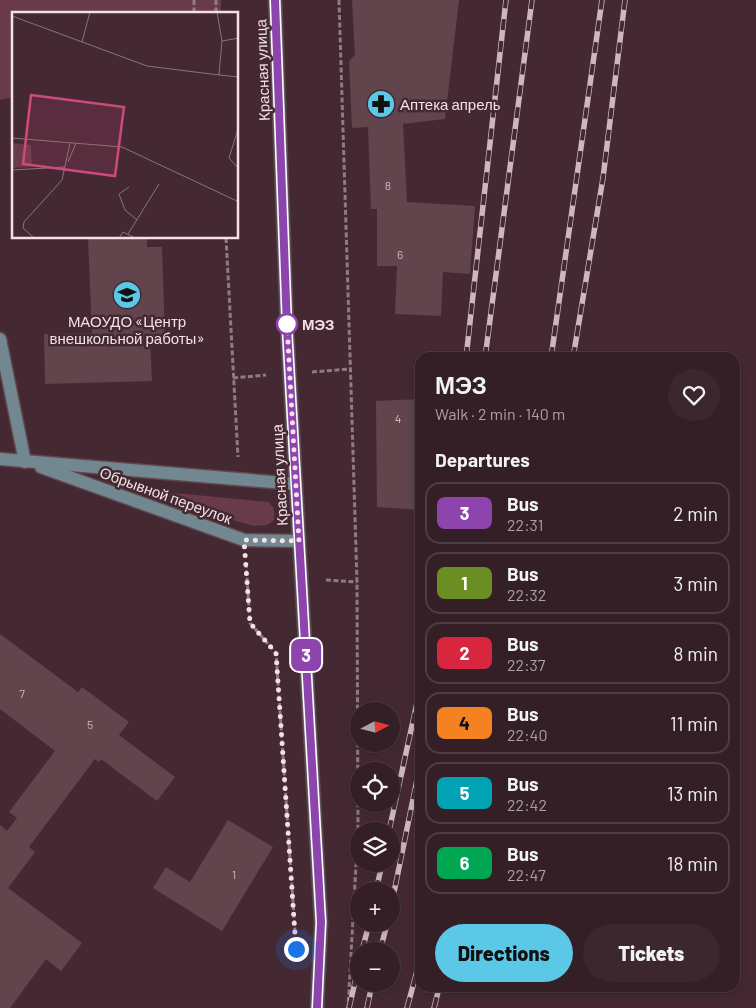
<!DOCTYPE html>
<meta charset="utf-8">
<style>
:root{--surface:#341f26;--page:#3c272e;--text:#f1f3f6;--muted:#a9a2a7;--line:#4e3d43;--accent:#5bc8e7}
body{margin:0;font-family:Barlow,sans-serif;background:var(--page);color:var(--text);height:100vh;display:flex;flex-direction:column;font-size:19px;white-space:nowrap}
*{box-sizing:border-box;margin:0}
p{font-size:16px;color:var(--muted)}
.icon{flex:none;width:28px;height:28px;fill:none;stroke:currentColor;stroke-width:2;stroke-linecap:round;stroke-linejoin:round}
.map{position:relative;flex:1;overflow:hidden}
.sheet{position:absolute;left:415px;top:352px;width:325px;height:640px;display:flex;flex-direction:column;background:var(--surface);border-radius:15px;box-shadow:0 2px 8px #0003,0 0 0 1px var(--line)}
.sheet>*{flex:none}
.badge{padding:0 10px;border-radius:8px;font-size:18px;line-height:32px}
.needle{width:32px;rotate:83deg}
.fabs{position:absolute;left:350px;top:702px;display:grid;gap:10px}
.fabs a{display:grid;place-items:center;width:50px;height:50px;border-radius:50%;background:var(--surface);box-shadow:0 2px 8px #0003,0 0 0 1px var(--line);font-size:25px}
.you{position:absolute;width:25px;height:25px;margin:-12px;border:4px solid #fff;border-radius:50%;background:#1a73e8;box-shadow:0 0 0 8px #1a73e833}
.map>.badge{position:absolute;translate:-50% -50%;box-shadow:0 0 0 2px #fff}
h2{padding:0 20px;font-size:19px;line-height:45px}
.round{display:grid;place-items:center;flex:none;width:52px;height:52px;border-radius:26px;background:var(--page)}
.overview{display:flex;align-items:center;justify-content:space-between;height:85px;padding:0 20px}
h1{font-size:24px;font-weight:800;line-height:38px}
.cta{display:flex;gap:10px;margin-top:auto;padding:10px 20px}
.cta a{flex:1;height:58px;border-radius:30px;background:var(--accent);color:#111;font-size:20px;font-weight:800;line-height:58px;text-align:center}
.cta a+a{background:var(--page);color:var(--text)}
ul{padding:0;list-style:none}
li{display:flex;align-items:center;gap:15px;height:62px;margin:0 10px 8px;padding:0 10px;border:2px solid var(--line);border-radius:15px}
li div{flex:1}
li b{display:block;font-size:19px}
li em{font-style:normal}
li .badge{min-width:55px;font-weight:700;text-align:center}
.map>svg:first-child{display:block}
</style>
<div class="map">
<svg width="756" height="1008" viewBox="0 0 756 1008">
<rect width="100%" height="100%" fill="#452932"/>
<g fill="#693a49">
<path d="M0,0H221V14H14V97L0,100Z"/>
<path d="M164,492L268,502L274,508V520L267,525L253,526L163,499Z"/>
</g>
<g fill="#61444c">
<path d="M352,0H459L445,119L403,124L407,202L475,206L470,274L443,272L441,316L395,314L397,266H377V209H371L368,127L352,128L349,61L355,55Z"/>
<path d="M88,238H147V247H162L165,339L150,340L152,381L45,384L44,334L92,333Z"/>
<path d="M420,399V510L377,507L376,401Z"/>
<path d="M0,634L78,692L82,687L129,722L119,735L175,777L157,801L101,759L99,762L95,759L29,847L35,852L8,888L82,943L61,971L46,959L10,1008H0V825L7,831L17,818L9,812L55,751L0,709Z"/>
<path d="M228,820L273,847L222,931L153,888L166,867L190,882Z"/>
</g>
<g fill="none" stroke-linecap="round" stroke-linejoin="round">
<defs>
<g id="secondary">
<path d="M275,0L287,328L321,923L317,1008"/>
<path d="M0,339L25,462"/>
<path d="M0,459L296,484"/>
<path d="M41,467L244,540L299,541"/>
</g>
</defs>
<use href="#secondary" stroke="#61464f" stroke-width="15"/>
<g stroke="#917a81" stroke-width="3" stroke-dasharray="5 2.5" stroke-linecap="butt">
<path d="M194,0V14"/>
<path d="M216,0V14"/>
<path d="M339,0L357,582L358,829L348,1008"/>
<path d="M226,238L238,457"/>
<path d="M312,372L349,369"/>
<path d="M233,378L266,375"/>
<path d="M246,563L250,623L276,653L295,931"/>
<path d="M326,580L357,582"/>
</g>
<use href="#secondary" stroke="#718890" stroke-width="12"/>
<defs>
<g id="rail">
<path d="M466,358L506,0"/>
<path d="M485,358L532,0"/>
<path d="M551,358L602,0"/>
<path d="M573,358L603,178L625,0"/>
<path d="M389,831L420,689"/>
<path d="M376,891L382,864"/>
<path d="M391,907L420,765"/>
<path d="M362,951L369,924"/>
<path d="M380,951L387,924"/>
<path d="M349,1008L359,965"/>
<path d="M367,1008L372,984"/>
<path d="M407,1008L420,960"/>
<path d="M434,1008L439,988"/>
</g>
</defs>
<use href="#rail" stroke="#cdb8be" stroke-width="5.5"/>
<use href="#rail" stroke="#452932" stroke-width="4" stroke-dasharray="11" stroke-linecap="butt"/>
</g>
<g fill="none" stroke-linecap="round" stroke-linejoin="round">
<defs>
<path id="line" d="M275,0L287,328L321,922L317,1008"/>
</defs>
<use href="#line" stroke="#fff" stroke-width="11"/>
<use href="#line" stroke="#8e44ad" stroke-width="8"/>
<path stroke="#f3e1e5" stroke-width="5" stroke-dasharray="0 9" d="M287,324L299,541L244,540L250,623L276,653L296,949"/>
</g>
<defs>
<symbol id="pharmacy-disc" viewBox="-11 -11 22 22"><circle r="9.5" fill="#5bc8e7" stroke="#452932"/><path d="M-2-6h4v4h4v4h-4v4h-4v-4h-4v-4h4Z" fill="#111"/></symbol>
<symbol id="school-disc" viewBox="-11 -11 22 22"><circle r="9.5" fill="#5bc8e7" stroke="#452932"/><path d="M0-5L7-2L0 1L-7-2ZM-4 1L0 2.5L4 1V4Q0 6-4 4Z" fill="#111"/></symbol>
</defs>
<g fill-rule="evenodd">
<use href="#pharmacy-disc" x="365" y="88" width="32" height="32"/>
<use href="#school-disc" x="111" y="279" width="32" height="32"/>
</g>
<circle fill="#fff" stroke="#8e44ad" stroke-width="2.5" cx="287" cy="324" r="10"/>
<g text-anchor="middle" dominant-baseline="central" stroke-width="5" stroke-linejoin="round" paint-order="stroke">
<g font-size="12" fill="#cebabf">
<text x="388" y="185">8</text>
<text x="400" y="254">6</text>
<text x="398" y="418">4</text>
<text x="22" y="693">7</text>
<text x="90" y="724">5</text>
<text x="234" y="874">1</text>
</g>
<g font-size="15" fill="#f3e1e5" stroke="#452932">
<text transform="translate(262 70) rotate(-92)">Красная улица</text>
<text transform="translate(279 475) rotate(-93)">Красная улица</text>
<text transform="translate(166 495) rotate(20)">Обрывной переулок</text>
</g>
<g font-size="15" fill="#f3e1e5" stroke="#452932" text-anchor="start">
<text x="400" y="104">Аптека апрель</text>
<text x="127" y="321" text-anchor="middle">МАОУДО «Центр<tspan x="127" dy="17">внешкольной работы»</tspan></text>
</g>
<g font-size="15" font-weight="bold" fill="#f3e1e5" stroke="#452932" text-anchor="start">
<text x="302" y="324">МЭЗ</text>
</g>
</g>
<g transform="translate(12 12)">
<rect width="226" height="226" fill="#452932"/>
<path d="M0,131L19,133L20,155L0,156Z" fill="#693a49"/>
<path fill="none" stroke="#8b737a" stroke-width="1" d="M205,0L210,29L207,63L227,65M0,4L135,54L207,63M210,29L227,26M70,30L78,0M227,114L217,146L227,157M0,126L110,135L227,190M56,150L64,131M0,158L53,155M117,175L107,182L113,198L125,208M116,222L147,172M22,226L11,216L12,210L50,168L58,131M107,226L111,220L123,226"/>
<path fill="#ce4a7e" fill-opacity="0.15" stroke="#ce4a7e" stroke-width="2.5" d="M19,83L112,95L103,164L11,152Z"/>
<rect width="226" height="226" fill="none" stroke="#f3e1e5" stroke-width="2.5"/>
</g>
</svg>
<div class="fabs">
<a><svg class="needle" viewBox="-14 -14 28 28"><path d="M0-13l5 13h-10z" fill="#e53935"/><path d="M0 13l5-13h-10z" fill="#a9a2a7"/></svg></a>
<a><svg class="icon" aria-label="locate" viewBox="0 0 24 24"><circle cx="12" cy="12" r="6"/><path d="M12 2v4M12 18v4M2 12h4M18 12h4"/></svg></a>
<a><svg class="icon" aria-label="layers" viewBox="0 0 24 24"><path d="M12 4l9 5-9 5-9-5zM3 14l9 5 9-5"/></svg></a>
<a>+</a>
<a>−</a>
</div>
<div class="you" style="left:296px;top:949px"></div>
<b class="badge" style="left:306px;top:655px;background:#8e44ad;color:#fff">3</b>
<section class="sheet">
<div class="overview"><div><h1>МЭЗ</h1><p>Walk · 2 min · 140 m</p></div><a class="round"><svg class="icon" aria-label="heart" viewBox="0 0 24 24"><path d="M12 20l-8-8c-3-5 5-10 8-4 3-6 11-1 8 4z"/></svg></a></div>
<h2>Departures</h2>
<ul>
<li><span class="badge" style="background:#8e44ad;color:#fff">3</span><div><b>Bus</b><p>22:31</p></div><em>2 min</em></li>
<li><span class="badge" style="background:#6b8e23;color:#fff">1</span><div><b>Bus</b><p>22:32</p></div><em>3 min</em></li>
<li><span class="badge" style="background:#d7263d;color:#fff">2</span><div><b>Bus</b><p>22:37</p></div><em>8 min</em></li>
<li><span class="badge" style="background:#f58220;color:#111">4</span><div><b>Bus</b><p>22:40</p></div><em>11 min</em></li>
<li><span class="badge" style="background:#00a3b4;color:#fff">5</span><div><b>Bus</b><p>22:42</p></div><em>13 min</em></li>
<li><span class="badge" style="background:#00a651;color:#fff">6</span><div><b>Bus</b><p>22:47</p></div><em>18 min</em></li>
</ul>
<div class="cta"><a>Directions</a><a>Tickets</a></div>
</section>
</div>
